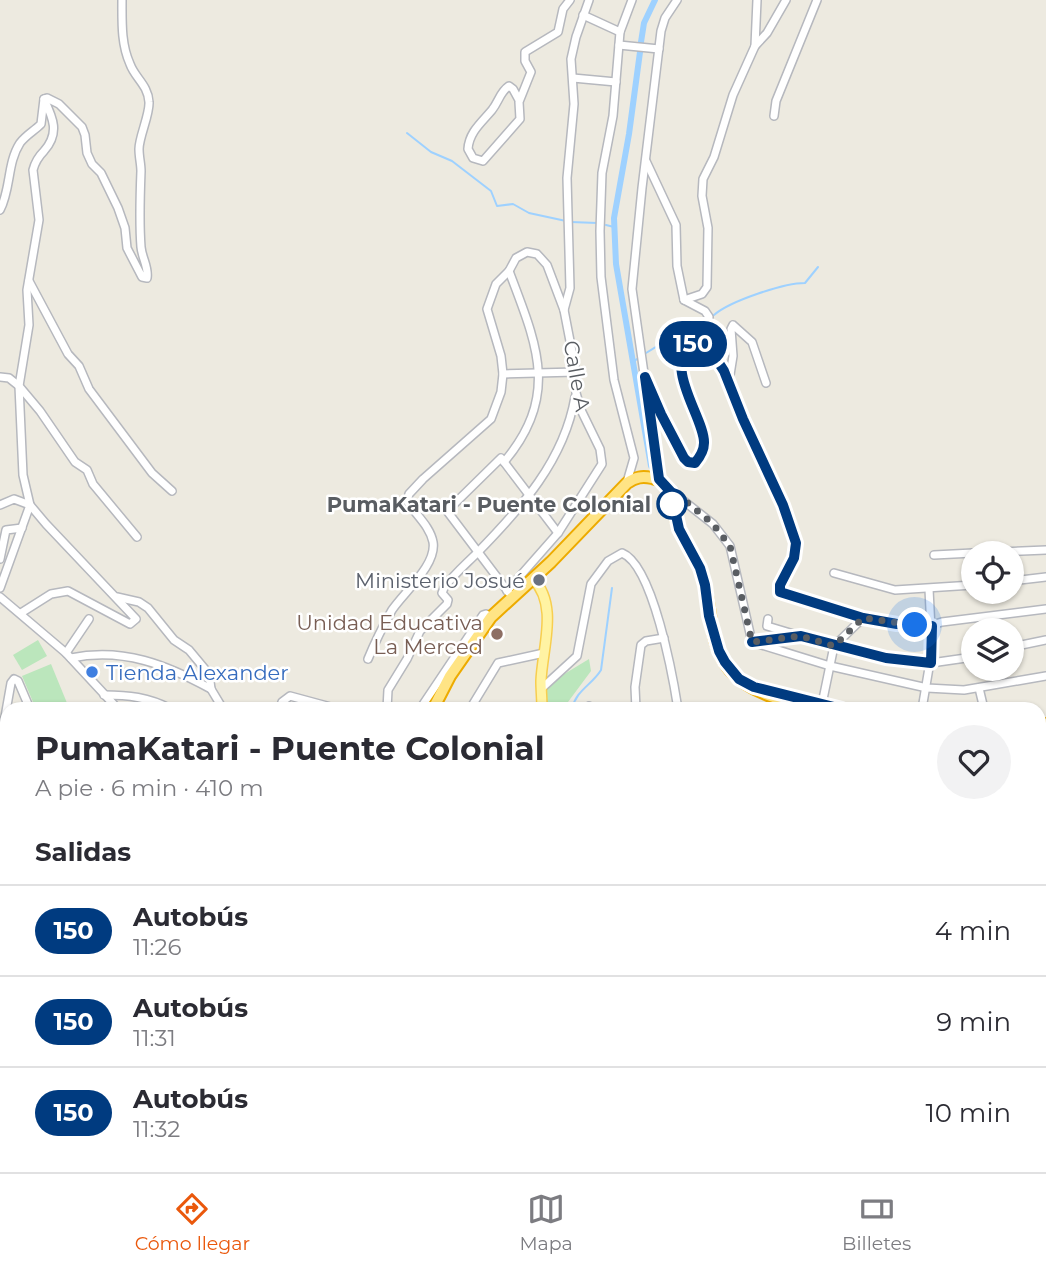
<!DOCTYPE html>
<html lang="es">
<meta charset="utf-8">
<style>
:root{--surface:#fff;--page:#f2f2f3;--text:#2b2b33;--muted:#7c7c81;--line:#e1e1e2;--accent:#ea580c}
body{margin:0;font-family:Montserrat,sans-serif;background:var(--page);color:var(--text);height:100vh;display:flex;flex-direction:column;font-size:26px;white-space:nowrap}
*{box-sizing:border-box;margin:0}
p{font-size:23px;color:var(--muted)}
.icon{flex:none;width:38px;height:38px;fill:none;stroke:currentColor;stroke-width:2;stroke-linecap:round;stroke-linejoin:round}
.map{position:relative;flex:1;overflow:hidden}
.sheet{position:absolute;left:0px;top:702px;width:1046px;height:471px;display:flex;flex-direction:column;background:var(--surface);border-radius:21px 21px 0 0;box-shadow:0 2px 5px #0004}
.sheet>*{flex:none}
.badge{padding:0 14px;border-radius:23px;font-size:24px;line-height:46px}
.tools{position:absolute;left:961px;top:541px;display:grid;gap:14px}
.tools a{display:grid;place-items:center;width:63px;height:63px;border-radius:50%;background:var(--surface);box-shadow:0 2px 5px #0004;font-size:35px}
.you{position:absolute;width:35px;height:35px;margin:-18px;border:5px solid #fff;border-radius:50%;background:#1a73e8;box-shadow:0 0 0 10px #1a73e833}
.map>.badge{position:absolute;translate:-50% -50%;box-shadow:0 0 0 4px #fff}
h2{padding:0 35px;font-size:26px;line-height:63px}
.round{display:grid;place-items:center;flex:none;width:74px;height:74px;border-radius:37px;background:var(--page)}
.overview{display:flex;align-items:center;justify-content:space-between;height:119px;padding:0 35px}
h1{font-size:33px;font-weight:700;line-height:52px}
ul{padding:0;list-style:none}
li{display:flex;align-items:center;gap:21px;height:91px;padding:0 35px;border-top:2px solid var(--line)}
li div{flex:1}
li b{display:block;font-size:26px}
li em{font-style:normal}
li .badge{min-width:77px;font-weight:700;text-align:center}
.dock{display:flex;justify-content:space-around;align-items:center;height:98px;border-top:2px solid var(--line);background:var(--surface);font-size:19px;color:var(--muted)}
.dock a{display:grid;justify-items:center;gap:4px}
.dock .on{color:var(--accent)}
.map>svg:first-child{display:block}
</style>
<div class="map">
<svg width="1046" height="1172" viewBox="0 0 1046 1172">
<defs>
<pattern id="industrial-grid" width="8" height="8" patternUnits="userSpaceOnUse" patternTransform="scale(1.75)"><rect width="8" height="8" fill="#dddcd5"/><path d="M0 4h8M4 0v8" fill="none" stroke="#b6b6b0"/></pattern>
</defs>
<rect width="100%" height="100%" fill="#edeae0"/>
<path fill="url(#industrial-grid)" d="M284,1166H446L463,1171L282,1172Z"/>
<g fill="#bbe6bc">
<path d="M38,640L47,656L22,670L13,655Z"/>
<path d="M589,659L591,671L568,702L567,709H545V690L561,676Z"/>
<path d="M51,664L67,703L53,709H36L22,676Z"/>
</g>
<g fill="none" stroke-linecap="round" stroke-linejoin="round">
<g stroke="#9ed1ff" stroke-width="2">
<path d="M407,133L431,152L452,161L491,191L497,206L513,204L529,213L566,221"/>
<path d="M571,222L597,223"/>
<path d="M606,225L614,227"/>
<path d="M714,315C730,301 784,283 805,283L818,267"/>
<path d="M646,353C662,343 685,329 704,324"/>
<path d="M632,363L637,359"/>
<path d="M572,709C576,690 592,685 601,670L612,588"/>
</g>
<g stroke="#9ed1ff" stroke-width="6">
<path d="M641,42L644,23L655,0"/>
<path d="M640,52L629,134L614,218L616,264L651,466"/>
</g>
<defs>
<g id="minor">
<path d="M583,15L620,32"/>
<path d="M619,45L659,49"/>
<path d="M755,46L767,33L786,0"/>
<path d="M573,78L616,82"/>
<path d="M519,100L513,89L509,86C500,92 499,101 492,110C482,122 469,132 468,149L473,158L483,161L520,119L519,102L531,72L525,61V52L558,32L563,9L570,0"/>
<path d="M774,116L776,101L817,0"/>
<path d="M646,161L676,225L677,266L684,300L705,311L709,317L703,341"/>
<path d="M0,210C11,189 7,163 20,143C26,135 34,131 41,124L44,99L47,98L59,104L82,127L85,135L87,153L92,164L101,173L118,208L125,228L127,248L142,277L147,278C149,268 142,258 141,247C139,221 140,196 141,171C141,164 139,157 139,149C139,137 150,114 149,102C148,85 135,78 130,64C121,44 122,22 122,0"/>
<path d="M29,281L68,354L79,366L89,389L152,473L172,491"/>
<path d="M684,300L702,294L707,287L708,228L702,196L703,179L714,157L733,95L755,46L757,0"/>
<path d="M564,310L570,288L567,178L574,104L571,59L576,37L589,0"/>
<path d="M503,374L576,372"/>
<path d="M0,377L9,378L19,386L40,411L75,462L87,470L93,484L137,537"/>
<path d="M645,377L661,414L684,458L688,462L695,463L702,452L704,442C699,409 666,375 693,344L703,341L724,371L743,420L783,505L796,543L794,558L779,589L783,594C821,608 905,635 942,622L1046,609"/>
<path d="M729,381L733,356L731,329L733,325L752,342L766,383"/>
<path d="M504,462C561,395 536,343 509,271"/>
<path d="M659,479L632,289L642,188L661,31L665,18L677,0"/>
<path d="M627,482L634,458L614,380L601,277L600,231L602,173L613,116L620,32L632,0"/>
<path d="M671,491L713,524L730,546L752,642"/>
<path d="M0,505L14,499L30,505L46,524L136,619L130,624L68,591L51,594L21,613"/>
<path d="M976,553L1046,550"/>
<path d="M934,555L973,553"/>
<path d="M0,559L6,530L22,528"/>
<path d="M834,573L895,590L973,585"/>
<path d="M1012,581L1046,577"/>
<path d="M0,588L30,505L23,475L19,386L29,325L27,290L39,220L33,170C35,162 38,157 44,151C60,133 53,118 44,99"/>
<path d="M509,593L447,511L501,458L558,533"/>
<path d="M0,597L66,653L118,709"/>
<path d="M117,597L139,602L148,608L174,640L189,650L209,674L211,689L223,709"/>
<path d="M768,619L767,626L797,635"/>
<path d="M756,641L801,636L886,658L931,663L973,657"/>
<path d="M752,642L830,666L927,688L964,690L1046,676"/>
<path d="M1012,647L1046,640"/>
<path d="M66,653L89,619"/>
<path d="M71,658C123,647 167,665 211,689"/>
<path d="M368,659C375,642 383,626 392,610C404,592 437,565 433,542C430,526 415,514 407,501L409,494L423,479L491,419L501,392L503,374L501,356L487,309L496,284L509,271L516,258L527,252L537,254L547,265L564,310L576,372V393L581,410L600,449L602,464L558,533L507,591"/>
<path d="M979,688L984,709"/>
<path d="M541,689L577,656L591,584L608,561L622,553C653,565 673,677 678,709"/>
<path d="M104,695C128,695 148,697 171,709"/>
<path d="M822,704L834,646L863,618"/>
<path d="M422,706L483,615L486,614L491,617"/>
<path d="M589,706L590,709"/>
<path d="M280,709L282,702L290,696L338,709"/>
<path d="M387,709L388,690L407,659L420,631L447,604L448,600L442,593L444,588C453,575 465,565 477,553C521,508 564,461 575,397"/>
<path d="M470,709L498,663L544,653"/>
<path d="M636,709L635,687L641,645L646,641L664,638"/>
<path d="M922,709L932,650L929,589"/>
<path d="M0,745L11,683L14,679L18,681L30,709"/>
<path d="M1040,779L1046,780"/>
<path d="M1040,819L1046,820"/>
<path d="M0,834L7,810"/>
<path d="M0,927L7,924"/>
<path d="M1040,961L1046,838"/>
<path d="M0,968L7,965"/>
<path d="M0,1022L7,1018"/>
<path d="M1040,1038L1046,1044"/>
<path d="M0,1045L7,1061"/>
<path d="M1040,1081L1046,1085"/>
<path d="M1040,1110L1046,1109"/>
<path d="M1040,1133L1046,1135"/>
<path d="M44,1166L46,1172"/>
<path d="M128,1166V1172"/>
<path d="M141,1166L142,1172"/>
<path d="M566,1166L577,1172"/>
<path d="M730,1166L733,1172"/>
<path d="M66,1172L88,1166"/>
<path d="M184,1172L186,1166"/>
<path d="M225,1172L227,1166"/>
<path d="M253,1172L255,1166"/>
<path d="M490,1172L493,1166"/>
<path d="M601,1172L603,1166"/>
<path d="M742,1172L770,1166"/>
<path d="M788,1172L862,1166"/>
</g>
<g id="major">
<path d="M533,579C559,605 542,649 541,681C541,690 542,699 542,709"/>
<path d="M1040,1003H1046"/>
<path d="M530,1172L534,1166"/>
<path d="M545,1172L548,1166"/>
<path d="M943,1172L958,1166L962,1172"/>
</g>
<g id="highway">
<path d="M811,701L842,709"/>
<path d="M433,709L450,676L491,617L551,562L627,483C636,477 642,476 652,478C675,482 671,507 678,525C683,540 694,553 700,568C713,601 706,641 730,670C750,694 788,702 817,709"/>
<path d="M1040,726L1046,724"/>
<path d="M0,900L7,895"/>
</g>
</defs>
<use href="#minor" stroke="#b6b8be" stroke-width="10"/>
<use href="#major" stroke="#f7ce4f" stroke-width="12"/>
<use href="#highway" stroke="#edab00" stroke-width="14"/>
<use href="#minor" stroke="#fff" stroke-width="7"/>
<use href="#major" stroke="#fff3a3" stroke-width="9"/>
<use href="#highway" stroke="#ffe485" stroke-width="10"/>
</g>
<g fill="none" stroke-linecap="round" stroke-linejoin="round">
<defs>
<path id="line" d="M752,642L801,636L886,658L931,663L932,626L897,624L863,618L780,592V585L794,558L796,543L783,505L743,419L724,371L706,343L698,342C657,360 705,417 704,443C704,451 700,457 695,463L688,462L684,458L661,414L645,377L659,479L671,492L679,529L700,568L705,585L709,616L719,651L725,662L739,679L754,687L842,709"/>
</defs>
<use href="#line" stroke="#fff" stroke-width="16"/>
<use href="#line" stroke="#003b80" stroke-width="10"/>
<path stroke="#595d62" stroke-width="7" stroke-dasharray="0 12.6" d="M672,504L677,494L713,524L730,546L752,642L801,636L834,646L863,618L915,625"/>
</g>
<circle fill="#fff" stroke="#003b80" stroke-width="3.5" cx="672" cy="504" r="14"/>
<circle fill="#6b7280" stroke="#fff" stroke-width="2.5" cx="539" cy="580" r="7"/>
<circle fill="#8d6e63" stroke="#fff" stroke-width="2.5" cx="497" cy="634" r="7"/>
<circle fill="#3f7fe0" stroke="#fff" stroke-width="2.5" cx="92" cy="672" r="7"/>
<g text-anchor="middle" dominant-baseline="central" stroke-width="5" stroke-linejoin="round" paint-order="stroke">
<g font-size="21" fill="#595d62" stroke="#fff">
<text transform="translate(577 376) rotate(80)">Calle A</text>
</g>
<g font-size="21" font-weight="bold" fill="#595d62" stroke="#fff" text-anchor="end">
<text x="651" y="504">PumaKatari - Puente Colonial</text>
</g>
<g font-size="21" fill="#5b616d" stroke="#fff" text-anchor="end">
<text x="525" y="580">Ministerio Josué</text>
</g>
<g font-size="21" fill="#785e54" stroke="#fff" text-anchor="end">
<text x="483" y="622">Unidad Educativa<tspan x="483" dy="24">La Merced</tspan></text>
</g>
<g font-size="21" fill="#366cbe" stroke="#fff" text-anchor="start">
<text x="106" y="672">Tienda Alexander</text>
</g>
</g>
</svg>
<div class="tools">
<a><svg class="icon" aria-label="locate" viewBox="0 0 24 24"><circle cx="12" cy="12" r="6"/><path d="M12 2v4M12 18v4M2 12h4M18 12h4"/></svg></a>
<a><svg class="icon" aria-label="layers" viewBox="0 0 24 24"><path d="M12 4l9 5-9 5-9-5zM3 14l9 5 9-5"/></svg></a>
</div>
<div class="you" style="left:915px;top:625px"></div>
<b class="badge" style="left:693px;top:344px;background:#003b80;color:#fff">150</b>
<section class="sheet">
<div class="overview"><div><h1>PumaKatari - Puente Colonial</h1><p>A pie · 6 min · 410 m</p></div><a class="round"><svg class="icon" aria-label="heart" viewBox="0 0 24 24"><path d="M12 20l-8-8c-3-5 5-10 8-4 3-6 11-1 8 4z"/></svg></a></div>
<h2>Salidas</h2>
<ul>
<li><span class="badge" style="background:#003b80;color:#fff">150</span><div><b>Autobús</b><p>11:26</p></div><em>4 min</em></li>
<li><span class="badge" style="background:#003b80;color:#fff">150</span><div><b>Autobús</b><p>11:31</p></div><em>9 min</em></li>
<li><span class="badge" style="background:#003b80;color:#fff">150</span><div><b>Autobús</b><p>11:32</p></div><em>10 min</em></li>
</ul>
</section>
</div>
<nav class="dock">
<a class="on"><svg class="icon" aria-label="directions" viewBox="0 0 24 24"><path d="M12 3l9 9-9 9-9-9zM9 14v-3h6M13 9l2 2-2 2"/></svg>Cómo llegar</a>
<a><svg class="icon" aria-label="map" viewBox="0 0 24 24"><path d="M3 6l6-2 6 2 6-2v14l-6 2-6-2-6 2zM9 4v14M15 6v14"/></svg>Mapa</a>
<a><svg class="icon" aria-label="tickets" viewBox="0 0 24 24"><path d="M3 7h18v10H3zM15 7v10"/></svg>Billetes</a>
</nav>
